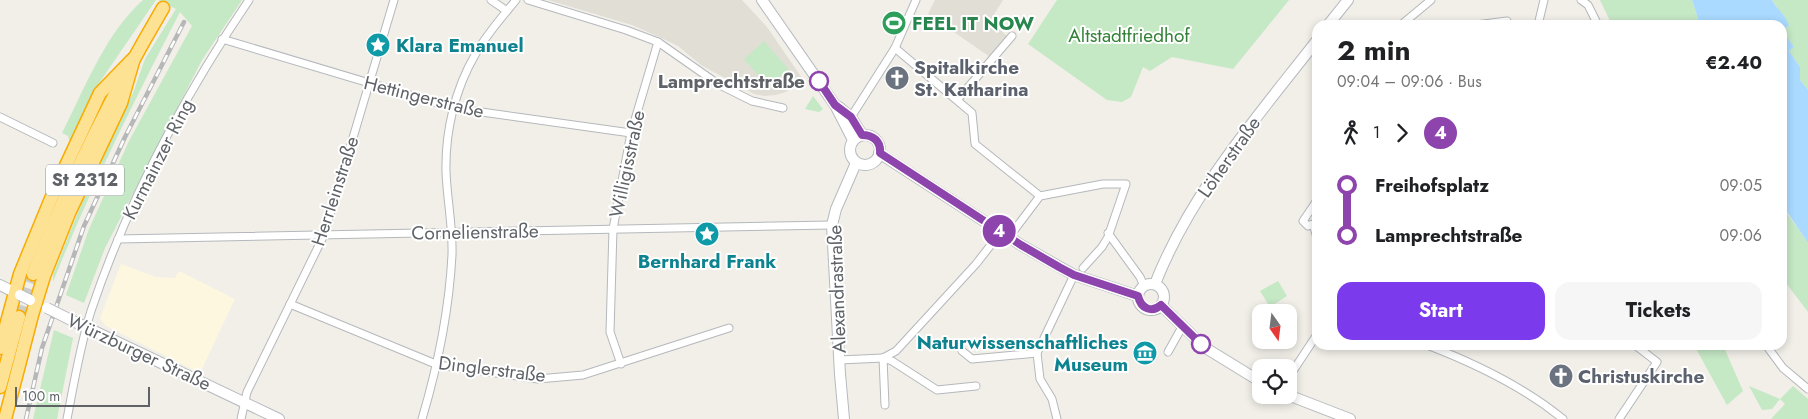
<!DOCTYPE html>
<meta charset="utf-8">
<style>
:root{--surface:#fff;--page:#f6f6f6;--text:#202124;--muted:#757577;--accent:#7c3aed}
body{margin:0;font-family:Jost,sans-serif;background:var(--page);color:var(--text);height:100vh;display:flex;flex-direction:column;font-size:19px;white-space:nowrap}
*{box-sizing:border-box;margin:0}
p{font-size:16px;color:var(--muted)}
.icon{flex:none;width:28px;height:28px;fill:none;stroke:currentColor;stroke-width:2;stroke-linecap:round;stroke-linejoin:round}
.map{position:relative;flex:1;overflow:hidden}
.drawer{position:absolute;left:1312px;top:20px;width:475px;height:330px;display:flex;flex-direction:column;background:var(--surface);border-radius:15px;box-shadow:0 2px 8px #0003}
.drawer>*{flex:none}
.badge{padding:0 10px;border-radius:16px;font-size:18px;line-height:32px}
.needle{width:32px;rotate:166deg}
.tools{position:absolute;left:1252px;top:304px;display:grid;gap:10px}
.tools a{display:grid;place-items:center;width:45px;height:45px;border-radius:10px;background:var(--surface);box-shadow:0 2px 8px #0003;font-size:25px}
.scale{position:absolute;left:15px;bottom:12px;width:135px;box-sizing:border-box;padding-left:5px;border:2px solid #5f6368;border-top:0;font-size:14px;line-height:18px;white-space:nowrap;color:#5f6368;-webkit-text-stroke:4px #fff;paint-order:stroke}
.map>.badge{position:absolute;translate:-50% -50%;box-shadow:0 0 0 2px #fff}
.legs{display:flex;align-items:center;gap:8px;height:55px;padding:0 25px;font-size:16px}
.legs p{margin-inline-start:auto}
.overview{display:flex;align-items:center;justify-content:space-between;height:85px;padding:0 25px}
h1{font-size:28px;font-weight:700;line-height:38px}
.cta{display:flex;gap:10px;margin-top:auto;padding:10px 25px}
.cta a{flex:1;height:58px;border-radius:15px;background:var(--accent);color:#fff;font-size:20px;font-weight:700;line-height:58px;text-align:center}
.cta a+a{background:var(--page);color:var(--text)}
ul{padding:0 25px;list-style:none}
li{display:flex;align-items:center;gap:18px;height:50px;font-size:19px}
li i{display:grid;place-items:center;width:8px;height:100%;margin:0 6px;background:currentColor}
li i::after{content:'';width:12px;height:12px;margin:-6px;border:4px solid;border-radius:50%;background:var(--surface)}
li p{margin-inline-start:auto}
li:first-child i{background:linear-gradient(#0000 50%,currentColor 0)}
li:last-child i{background:linear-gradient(currentColor 50%,#0000 0)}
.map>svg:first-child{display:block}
</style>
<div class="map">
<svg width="1808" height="419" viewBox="0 0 1808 419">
<rect width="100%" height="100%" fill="#f1efe8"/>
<path fill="#fef7e0" d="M121,264L156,277L175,278L179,271L235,299L200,373L106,326L100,318Z"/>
<g fill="#e1ded6">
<path d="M548,0H742L767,27L802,78L786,92L776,95L764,96L754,94L701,65L678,46L668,41L632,25Z"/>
<path d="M935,0H1003L990,21L1007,36L990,57L928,14Z"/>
</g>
<g fill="#c5e8c5">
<path d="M143,0H156L97,86L70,143L68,136L62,133C85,88 105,34 143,0Z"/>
<path d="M158,0H242L202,60L105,248L84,303L66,295L89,229L129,141L192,26L180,12C134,101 90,189 53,282V275L90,182L133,93L145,59L176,9Z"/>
<path d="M1057,0H1289L1233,69L1172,57L1150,71L1143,67L1131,97L1122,102L1107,100L1028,44Z"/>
<path d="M1600,0H1692L1700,25H1612Z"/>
<path d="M1772,0H1808V90L1800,80V67L1789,51L1794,47L1783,31L1789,25Z"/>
<path d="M764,41L798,80L791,86L781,76L768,87L744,59Z"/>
<path d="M813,96L823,109L819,112L805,109Z"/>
<path d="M1782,206L1808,243V312L1783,279Z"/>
<path d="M1278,281L1287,296L1270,307L1260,291Z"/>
<path d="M54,330L73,338L57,419H33Z"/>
<path d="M1694,345H1723L1743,391L1727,405Z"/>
<path d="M1749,386L1780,399L1793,386L1808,399V419H1771L1785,404L1780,399L1772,409L1762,410Z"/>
</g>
<path fill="#aadaff" d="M1692,0H1772C1777,9 1786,16 1789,25L1783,31L1794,47L1789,51L1800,67V80L1808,90V243L1783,206L1782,25H1700Z"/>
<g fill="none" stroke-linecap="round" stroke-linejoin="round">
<path stroke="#ccccc8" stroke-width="12" stroke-dasharray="12 6" stroke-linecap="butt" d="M19,317L33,274"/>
<defs>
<g id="street">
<path d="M491,0L507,11"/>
<path d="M528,0L626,30L658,42L718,84L752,101L783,108"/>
<path d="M1581,0L1588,5L1598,25"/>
<path d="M1401,25L1431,0"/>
<path d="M1476,25L1507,21"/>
<path d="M1538,25L1544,0"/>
<path d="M222,39L453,108L631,133"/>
<path d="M895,48L972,113L975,144L1040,196"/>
<path d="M958,99L1012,36"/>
<path d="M0,117L53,143"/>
<path d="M851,117L895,48L916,0"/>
<path d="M1313,224L1308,226L1303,221L1318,199"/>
<path d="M1313,224L1318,241"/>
<path d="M1108,233L1140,277L1144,286"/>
<path d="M1009,237L1040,196L1103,184H1126L1108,237L1102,247L1083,268"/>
<path d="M118,239L832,225"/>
<path d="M290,304L438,365L538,379L583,375L729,328"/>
<path d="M1427,345C1474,363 1524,387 1563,419"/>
<path d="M1766,345L1783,368L1808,389"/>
<path d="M962,351L972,359L1037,353"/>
<path d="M1168,352L1182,327"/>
<path d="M883,358L896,351L976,264L1001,232"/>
<path d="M883,358L885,405"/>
<path d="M839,360L883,358L892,361L937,390L976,386"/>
<path d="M621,364L610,332L613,229L631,133L658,42"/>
<path d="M1289,377L1318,333"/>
<path d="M67,419C74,383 80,346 91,311C128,201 184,96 249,0"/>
<path d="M241,419L247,392L324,235L394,0"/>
<path d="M422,419C438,365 449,312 452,255C453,227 447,199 446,172C445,132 455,89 475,55C485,36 502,17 516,0"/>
<path d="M1057,419L1052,399L1040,379L1037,353L1074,275"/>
<path d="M1619,419L1657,362L1635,345"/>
</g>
<g id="secondary">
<path d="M762,0L835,105L853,140"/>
<path d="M1328,25L1348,0"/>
<path d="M839,107L851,117L862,135"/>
<circle cx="865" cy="150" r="15"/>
<path d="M879,153L1021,245L1074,275L1138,296"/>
<path d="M1155,284C1191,192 1258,116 1318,39"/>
<circle cx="1151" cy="297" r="13"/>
<path d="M0,285L20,295"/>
<path d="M1161,305L1204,347L1261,382"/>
<path d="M75,322L279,419"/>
<path d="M1288,395L1350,419"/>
<path d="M844,419L840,374L832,225L836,209L856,163"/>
</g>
<g id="highway">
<path d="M33,274C68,182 113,93 163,8"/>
<path d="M0,348L20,274L55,189L100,93L132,60"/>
<path d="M0,387L19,317"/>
<path d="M5,419L32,315L44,276L69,213L121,103L134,58"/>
</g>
</defs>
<use href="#street" stroke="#b5b8bc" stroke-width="9"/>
<use href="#secondary" stroke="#b6babf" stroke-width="12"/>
<use href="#highway" stroke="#f9ab00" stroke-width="15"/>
<use href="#street" stroke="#fff" stroke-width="7"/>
<use href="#secondary" stroke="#fff" stroke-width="10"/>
<use href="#highway" stroke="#fde293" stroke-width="12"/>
<defs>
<path id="rail" d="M26,419L42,348L84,226L125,137L184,22"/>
</defs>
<use href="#rail" stroke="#b6b7b8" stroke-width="4.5"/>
<use href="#rail" stroke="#fff" stroke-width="2.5" stroke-dasharray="8" stroke-linecap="butt"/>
<defs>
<g id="secondary-bridge">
<path d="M20,295L30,300"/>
<path d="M47,308L75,322"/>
</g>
</defs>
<use href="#secondary-bridge" stroke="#b6babf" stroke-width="12" stroke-linecap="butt"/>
<use href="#secondary-bridge" stroke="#fff" stroke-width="10"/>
</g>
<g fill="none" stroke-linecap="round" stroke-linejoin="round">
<defs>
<path id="line-1" d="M819,81L835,105L851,117L862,135C873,135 881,141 880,153L1021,245L1059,267L1074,275L1138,296C1141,309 1152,313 1161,305L1201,344"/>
</defs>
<use href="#line-1" stroke="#fff" stroke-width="11"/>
<use href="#line-1" stroke="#8e44ad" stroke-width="8"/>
</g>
<defs>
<symbol id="stadium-disc" viewBox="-11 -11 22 22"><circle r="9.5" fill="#2e9e5b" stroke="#fff"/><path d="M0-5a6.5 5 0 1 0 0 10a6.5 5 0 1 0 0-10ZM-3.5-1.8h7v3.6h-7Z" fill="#fff"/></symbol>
<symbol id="sight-disc" viewBox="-11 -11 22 22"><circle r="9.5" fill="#0f9aa8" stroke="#fff"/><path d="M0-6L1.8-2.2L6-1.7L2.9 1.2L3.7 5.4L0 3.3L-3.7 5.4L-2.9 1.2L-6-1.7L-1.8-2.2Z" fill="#fff"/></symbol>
<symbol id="church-disc" viewBox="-11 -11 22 22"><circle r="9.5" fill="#6b7280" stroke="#fff"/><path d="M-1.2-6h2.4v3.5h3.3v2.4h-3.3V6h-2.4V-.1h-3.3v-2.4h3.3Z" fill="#fff"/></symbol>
<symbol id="museum-disc" viewBox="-11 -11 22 22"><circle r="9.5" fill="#0f9aa8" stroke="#fff"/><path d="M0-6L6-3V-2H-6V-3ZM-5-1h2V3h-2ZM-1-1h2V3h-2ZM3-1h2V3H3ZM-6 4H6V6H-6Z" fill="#fff"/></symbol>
</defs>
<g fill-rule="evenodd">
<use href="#stadium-disc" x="880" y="9" width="28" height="28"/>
<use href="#sight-disc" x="364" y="31" width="28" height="28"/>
<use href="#church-disc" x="883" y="64" width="28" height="28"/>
<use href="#sight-disc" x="693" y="220" width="28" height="28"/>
<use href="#museum-disc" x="1131" y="339" width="28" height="28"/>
<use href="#church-disc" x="1547" y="362" width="28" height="28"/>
</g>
<g fill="#fff" stroke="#8e44ad" stroke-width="2.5">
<circle cx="819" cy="81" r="9"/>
<circle cx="1201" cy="344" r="9"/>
</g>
<g text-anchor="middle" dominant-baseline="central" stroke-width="4" stroke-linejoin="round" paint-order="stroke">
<rect fill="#fff" stroke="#8f9295" stroke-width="1" x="46" y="164.5" width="78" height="31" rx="4"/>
<g font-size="18" font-weight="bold" fill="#5f6368">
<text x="85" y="180">St 2312</text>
</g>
<g font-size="19" font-weight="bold" fill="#27864d" stroke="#fff" text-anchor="start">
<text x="912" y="23">FEEL IT NOW</text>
</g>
<g font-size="19" fill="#348238" stroke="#fff">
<text x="1129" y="35">Altstadtfriedhof</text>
</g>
<g font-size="19" font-weight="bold" fill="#0d838f" stroke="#fff" text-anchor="start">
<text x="396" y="45">Klara Emanuel</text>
<text x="707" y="261" text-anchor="middle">Bernhard Frank</text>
<text x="1128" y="342" text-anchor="end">Naturwissenschaftliches<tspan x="1128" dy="22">Museum</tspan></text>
</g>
<g font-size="19" font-weight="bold" fill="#5b616d" stroke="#fff" text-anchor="start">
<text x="914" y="67">Spitalkirche<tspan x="914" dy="22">St. Katharina</tspan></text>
<text x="1578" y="376">Christuskirche</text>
</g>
<g font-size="19" font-weight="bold" fill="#5f6368" stroke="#fff" text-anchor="end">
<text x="805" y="81">Lamprechtstraße</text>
</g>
<g font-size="19" fill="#5f6368" stroke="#fff">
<text transform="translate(424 97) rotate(14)">Hettingerstraße</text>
<text transform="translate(1229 157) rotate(-55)">Löherstraße</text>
<text transform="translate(158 159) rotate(-63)">Kurmainzer Ring</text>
<text transform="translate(627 164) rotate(-78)">Willigisstraße</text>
<text transform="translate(335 191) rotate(-72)">Herrleinstraße</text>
<text transform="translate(475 232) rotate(-1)">Cornelienstraße</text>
<text transform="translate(837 289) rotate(-92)">Alexandrastraße</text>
<text transform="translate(139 352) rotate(25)">Würzburger Straße</text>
<text transform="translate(492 369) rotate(7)">Dinglerstraße</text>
</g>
</g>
</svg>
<div class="tools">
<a><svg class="needle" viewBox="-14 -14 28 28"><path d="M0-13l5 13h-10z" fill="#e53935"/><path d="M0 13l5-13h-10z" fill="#757577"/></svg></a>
<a><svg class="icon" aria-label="locate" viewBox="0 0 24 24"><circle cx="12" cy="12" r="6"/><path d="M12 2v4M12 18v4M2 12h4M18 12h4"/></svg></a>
</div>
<div class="scale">100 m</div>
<b class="badge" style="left:999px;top:231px;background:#8e44ad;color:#fff">4</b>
<section class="drawer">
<div class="overview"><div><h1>2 min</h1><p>09:04 – 09:06 · Bus</p></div><b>€2.40</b></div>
<div class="legs"><svg class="icon" aria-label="walk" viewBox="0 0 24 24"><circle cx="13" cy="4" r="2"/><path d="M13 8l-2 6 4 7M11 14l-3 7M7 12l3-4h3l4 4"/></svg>1<svg class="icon" aria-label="forward" viewBox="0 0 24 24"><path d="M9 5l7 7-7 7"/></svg><b class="badge" style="background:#8e44ad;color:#fff">4</b></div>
<ul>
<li><i style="color:#8e44ad"></i><b>Freihofsplatz</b><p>09:05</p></li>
<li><i style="color:#8e44ad"></i><b>Lamprechtstraße</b><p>09:06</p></li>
</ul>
<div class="cta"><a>Start</a><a>Tickets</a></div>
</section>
</div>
